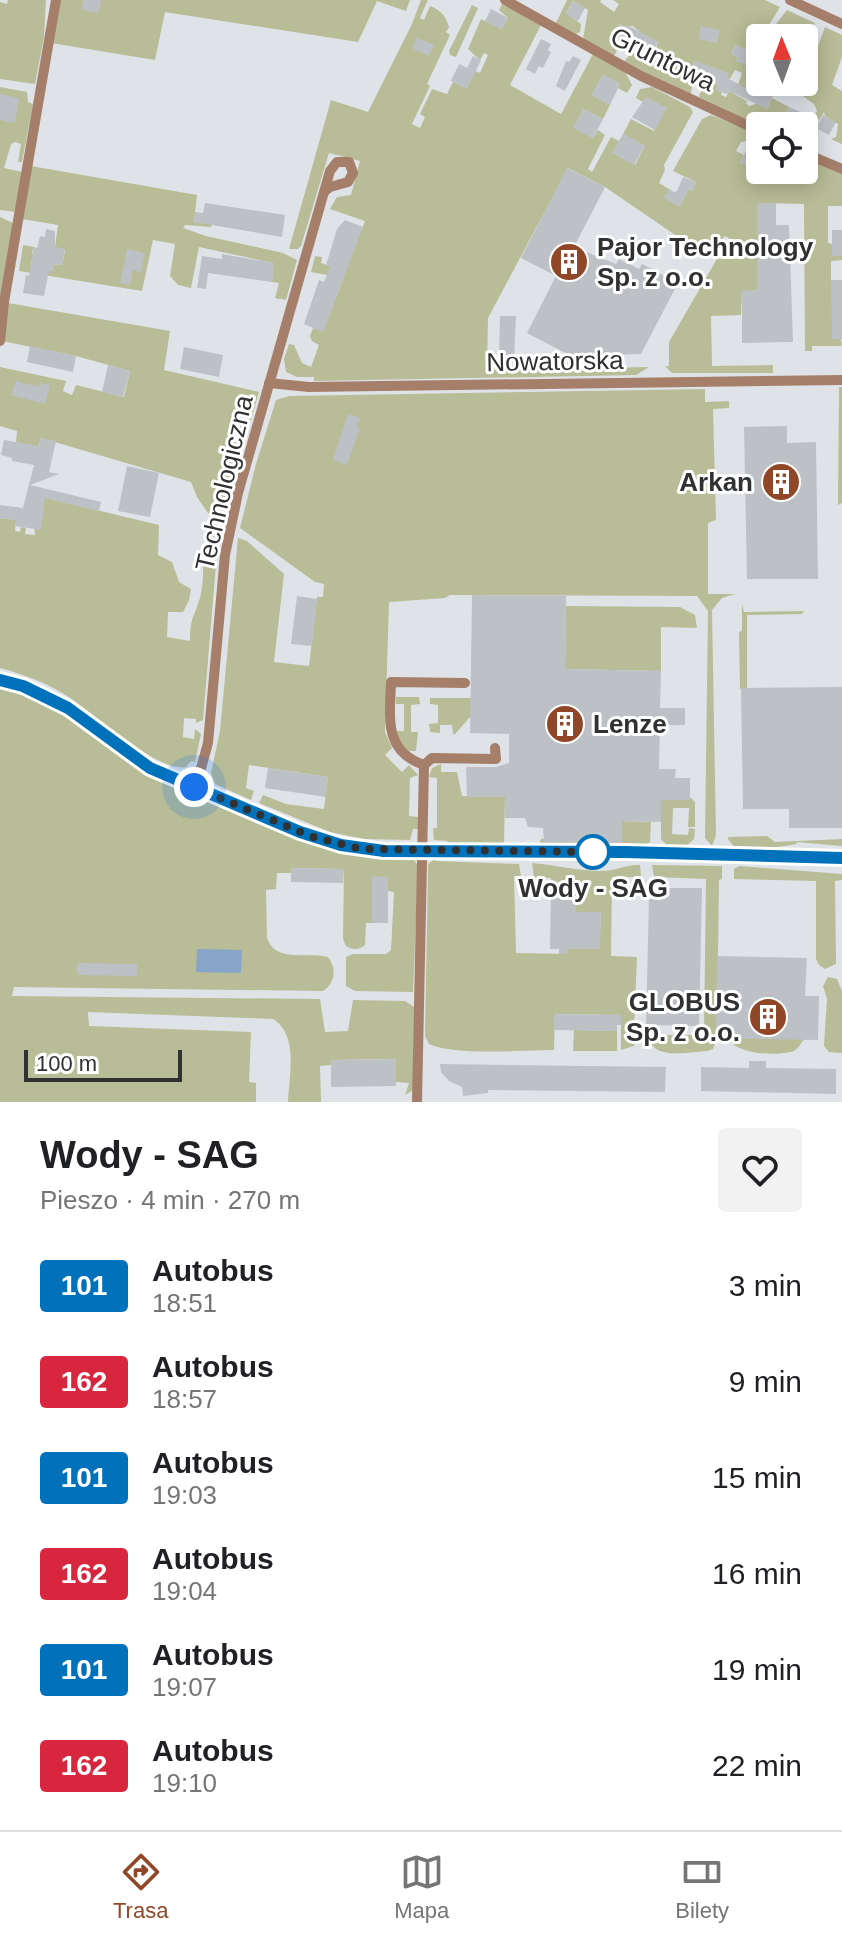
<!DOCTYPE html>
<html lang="pl">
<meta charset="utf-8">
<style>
:root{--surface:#fff;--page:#f2f2f2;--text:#202124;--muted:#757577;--line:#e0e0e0;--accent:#904727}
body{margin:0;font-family:Arial,sans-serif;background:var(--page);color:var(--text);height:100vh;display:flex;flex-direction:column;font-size:30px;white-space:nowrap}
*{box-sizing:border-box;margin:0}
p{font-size:26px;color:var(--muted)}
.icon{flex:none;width:44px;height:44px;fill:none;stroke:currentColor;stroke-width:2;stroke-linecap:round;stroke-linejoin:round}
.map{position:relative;height:1102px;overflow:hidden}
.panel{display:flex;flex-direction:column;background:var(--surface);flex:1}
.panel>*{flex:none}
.badge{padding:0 16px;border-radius:6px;font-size:28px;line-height:52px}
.needle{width:52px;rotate:359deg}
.tools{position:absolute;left:746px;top:24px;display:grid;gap:16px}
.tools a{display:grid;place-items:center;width:72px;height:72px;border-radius:8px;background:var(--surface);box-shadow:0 4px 20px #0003;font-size:40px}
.scale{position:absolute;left:24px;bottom:20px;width:158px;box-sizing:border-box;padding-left:8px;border:4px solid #2f3132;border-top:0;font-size:22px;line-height:28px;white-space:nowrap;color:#2f3132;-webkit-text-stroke:6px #fff;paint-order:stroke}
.you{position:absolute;width:40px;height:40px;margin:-20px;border:6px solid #fff;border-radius:50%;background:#1a73e8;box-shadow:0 0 0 12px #1a73e833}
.map>.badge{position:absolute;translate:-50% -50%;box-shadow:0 0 0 4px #fff}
.round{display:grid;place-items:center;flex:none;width:84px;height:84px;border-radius:8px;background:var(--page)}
.summary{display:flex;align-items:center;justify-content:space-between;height:136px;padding:0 40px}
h1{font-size:38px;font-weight:700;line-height:60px}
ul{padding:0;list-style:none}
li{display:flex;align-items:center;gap:24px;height:96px;padding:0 40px}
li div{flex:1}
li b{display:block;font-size:30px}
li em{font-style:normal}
li .badge{min-width:88px;font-weight:700;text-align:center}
.tabs{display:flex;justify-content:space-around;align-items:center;height:112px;border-top:2px solid var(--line);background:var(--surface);font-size:22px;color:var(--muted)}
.tabs a{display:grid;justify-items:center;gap:4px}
.tabs .active{color:var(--accent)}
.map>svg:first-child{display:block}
</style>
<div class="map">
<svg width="842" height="1102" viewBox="0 0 842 1102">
<rect width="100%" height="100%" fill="#dfe3e8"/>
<g fill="#b8bc97">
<path d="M8,0H46L44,37L35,84L0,79V2L7,4Z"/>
<path d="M59,0H410L406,11L377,1L358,42L165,12L155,60L51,43Z"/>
<path d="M421,0H428L420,18L424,20L430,6C442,11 445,15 449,27L446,32L450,35L427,84L430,86L412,124L420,128L425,117L420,114L432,89L447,94L453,82L475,71L480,73L488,55L484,53L480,60L468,49L481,19L502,29L508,18L499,10L502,4L541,25L510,85L561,114L593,54L624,70L632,85L627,93L618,88L619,83L603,75L592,95L610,105L603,119L583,109L574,128L593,138L598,130L605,135L588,169L592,172L611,137L619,141L635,165L645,146L623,134L631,119L654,131L666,108L646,97L643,102L636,98L640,89L652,87L690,107L693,112L664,165L665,170L659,183L669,189L679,206L684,199L679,195L687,189L692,191L696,182L673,171L702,119L711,115L744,128L753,135L750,140L741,142L736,151L744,155L740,162L749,167L746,173L755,178L760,170H804V158L842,174V206H828V243L832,244V256H842V260L831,261V280L842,346H812V351H805L804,204L757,203V290L742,292L741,315L711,316L712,366L773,365V373H672L665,366H669V342L729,238L725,236L706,256L605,187L568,168L488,318L487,370L649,367L636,375L314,381V377H297L286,372L284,359L289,344L294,345L302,363L311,367L319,345L312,341L310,336L313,328L323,331L341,285L327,275L311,272L315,256L322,257L321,263L345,272L365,221L330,209L337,197L351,195L360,161L329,153L301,246L298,249H289L331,100L368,112L412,24Z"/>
<path d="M567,0H601L600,2L614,12L619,4L613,0H765L780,7L769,25L753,39H749L745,49L735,45L731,54L738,57L736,61L752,65L754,52L757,53L760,46V82L755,93L738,85L742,73L735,70L730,79L695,61L689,77L693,79L691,94L637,71L624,62L630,54L638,53L652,60L658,42L643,35L633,26L625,27L620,24L613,37L622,42L614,56L583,39L588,10L573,1L566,13L581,24L580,32L576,34L556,23Z"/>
<path d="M472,5L478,8L456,57L450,55L449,51Z"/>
<path d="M787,10L815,23L812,31L805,30L791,38H765Z"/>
<path d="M825,27L842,35V57L832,85L842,91V144L831,139L836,137L838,124L825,116L824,112L813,129L815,134L812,135L805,130L817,111L814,104L800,94Z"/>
<path d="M704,80L718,84L716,90L722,92L721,95L726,97L729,91L747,101L746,104L750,106L757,103L767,109L772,98L789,107L783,119L796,126H760L699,97Z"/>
<path d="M0,87L27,92L28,102L33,104L22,162H18L21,144L15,142L11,144L4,168L22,172L16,212L0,210Z"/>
<path d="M31,166L197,195L194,222L212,224L211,227L185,225L183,228L206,236L283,253L297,260L286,300L275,298L279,283L272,282L273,263L199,247L191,288L178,285L170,276L175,244L153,240L142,291L19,271L23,245L34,247L32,253L35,254L31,263L33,268L52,271L54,264L62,265L65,250L55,247L58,225L22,219Z"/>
<path d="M0,217L13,223L0,296Z"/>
<path d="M8,303L170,331L164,370L259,392L230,491L218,547L213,548L207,544L206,538L210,516L197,497L191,482L41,438L37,454L16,442L17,431L0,426V367L66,381L63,391L72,395L76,385L124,397L130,371L76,356L2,341Z"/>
<path d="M839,387H842V503L838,505Z"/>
<path d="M705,389V402L729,401V408L713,409L716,520L708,523V594H735L722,598L712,610L716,835L712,846L705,838L708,611L697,596L450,595L445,598L389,602L385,732L392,748L385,755L402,772L409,765L418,775L410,778L409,816L418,817V829H413L410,840L364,839L330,832L259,803L263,795L286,804L324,809L328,777L249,765L246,788L254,791L251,800L215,784L211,773L220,731L238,538L247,541L284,574L274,662L309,666L317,597H323L324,584L315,582L240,528L256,464L276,400L289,396Z"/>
<path d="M42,497L159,525L158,555L172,562L179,582L191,589L189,600L183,612H168L167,637L190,641C190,618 194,617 200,598C204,583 203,568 203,553L207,552L215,557L216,564L203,720L196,723V719L184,718L183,737L194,739L195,729L201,734L195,762L191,761L186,767C157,773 91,710 64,694C45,682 22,674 0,668V518L16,520L15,531L20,532L21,527L26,528L25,534L35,535L33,508L23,507Z"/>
<path d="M742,604L744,612L804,611L802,614L747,615V688L740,689L739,632L742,631Z"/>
<path d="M566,606L680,607L695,615L697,628L661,627V671L565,669Z"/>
<path d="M0,686L44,702L65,714L127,762L151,777L300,840L360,855L413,858L418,866L413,992L355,991L346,986V957L353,954H386L391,950L394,892L388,891V877H372V923H366L365,945C360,950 352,950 346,946L343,939L344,869L292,868L291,873H277L276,889L266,890L267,938C276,964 308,951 328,957C337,968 335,984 323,991L14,987L12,996L320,999L325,1032L348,1031L353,1000L405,1001L414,1007L413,1090L405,1095L409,1083L396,1082V1059L332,1060L331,1065L320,1066L321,1102H288C289,1076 299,1035 273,1019L88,1012L89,1026L251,1032L249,1082L256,1083V1102H0Z"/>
<path d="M396,697H419L420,704L411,705V732H418L416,751H409L397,741L395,731H404V704H396Z"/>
<path d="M430,698H471V716L455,734H453L452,725H440V733L430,732L429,724L438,723V705L430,704Z"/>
<path d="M441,764V772H457L462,796L505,797L504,844L448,845L447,841L434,840L433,828H437V778L429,777L432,768Z"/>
<path d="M690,797L695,802V827H688L689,808H673L672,834L688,835L689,828L695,829L694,839L685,847H669L661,839V800H689Z"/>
<path d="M622,821L651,822L650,842L641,848L546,846L540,842L541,839Z"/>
<path d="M767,836L775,842L842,839V846L797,842L796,844L772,848H735L728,839V837Z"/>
<path d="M436,858V861L519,864L521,876H514L516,953L567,954L568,949H599L601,913L576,912V883L551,882V878H534L532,863C556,865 578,871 602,871C615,871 627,864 640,865L641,877H612L611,956L637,957L634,1029L637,1039L634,1046L621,1050V1015L555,1014L554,1050C522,1050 455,1056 429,1044L425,1036L428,872V864Z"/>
<path d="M652,865L722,866V879L719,880L717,1038L713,1049L707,1051C688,1052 650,1061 649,1035H704L706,879L654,877Z"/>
<path d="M739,866L842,874V880L835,881L836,964L825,969L819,965L816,959V881L734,879V869Z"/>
<path d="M828,977L837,979L842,991V1053L829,1052L824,1046L827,999L823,986Z"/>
<path d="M574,1030L617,1031V1051H573Z"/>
<path d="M728,1038L804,1039C800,1045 797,1051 790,1052C773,1056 736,1054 728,1038Z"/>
</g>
<path fill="#87a4c9" d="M197,949L242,950L241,973L196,972Z"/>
<g fill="#bdc1c6">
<path d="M83,0H101L99,13L82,10Z"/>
<path d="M573,1L585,8L578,21L566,14Z"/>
<path d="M491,9L508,18L502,30L485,21Z"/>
<path d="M620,24L625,27L627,25L658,42L650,59L613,38Z"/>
<path d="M701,26L720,30L717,43L698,39Z"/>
<path d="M417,38L434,45L429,56L412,48Z"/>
<path d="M541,39L551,44L548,50L551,52L543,68L539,66L535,74L526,69Z"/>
<path d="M734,45L754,52L748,66L736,61L738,57L731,54Z"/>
<path d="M473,56L481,60L467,89L451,81L459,64L467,68Z"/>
<path d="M573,56L581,60L565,91L556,86L566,61L569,62Z"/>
<path d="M695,61L729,73L727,78L755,93L760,82H771L768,88L775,91L767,109L729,91L727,94L716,90L718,84L689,78Z"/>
<path d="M603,74L620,84L610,105L592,95Z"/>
<path d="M0,94L19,98L15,123L0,120Z"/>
<path d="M646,97L667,108L655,130L632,117Z"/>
<path d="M789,107L805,114L799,126L783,119Z"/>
<path d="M583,109L603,119L593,138L573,128Z"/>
<path d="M823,115L836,122L829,135L816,128Z"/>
<path d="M623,134L645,146L634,165L612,153Z"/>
<path d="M747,149L760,156V173L740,162Z"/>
<path d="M567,168L605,187L574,247L616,264L619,259L639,269L642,264L678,283L641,354L571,356L527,333L556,276L521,258Z"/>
<path d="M683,177L696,182L692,191L689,190L679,207L664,198L669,189L674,192L677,191Z"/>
<path d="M205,203L285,215L282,237L194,222L195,212L203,213Z"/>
<path d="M757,203H776V225H789L793,342L742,343V291L757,290Z"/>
<path d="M345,220L363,227L323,332L304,324L319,280L324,282L330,267L326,265L337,229Z"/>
<path d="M46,229L55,231V247L65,249L62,265L54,264L52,271H49L44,296L23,293L26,275L29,276L34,247L37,248L40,236L45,237Z"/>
<rect x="832" y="230" width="10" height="26"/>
<path d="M127,249L145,253L141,272L133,270L130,285L120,283Z"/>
<path d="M222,254L274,263L272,282L208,273L206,289L197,288L202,256L222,259Z"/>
<path d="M831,280H842V339H832Z"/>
<path d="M500,316H516L514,360H499Z"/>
<path d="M30,346L76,356L73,372L27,362Z"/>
<path d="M184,347L223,355L219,377L180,369Z"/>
<path d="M108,365L130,371L123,397L102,392Z"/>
<path d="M16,381L39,387L40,383L50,385L45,404L11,395Z"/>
<path d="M348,414L360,418L357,426L360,428L347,465L333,460Z"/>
<path d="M787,426V443L816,442L818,579H747L744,427Z"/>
<path d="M41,438L56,441L49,472L59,474L30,485L101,502L99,511L45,498L41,530L15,526L16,520L0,518V505L23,508L34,465L12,461V458L1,455L4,440L39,446Z"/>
<path d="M127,466L159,473L150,517L118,511Z"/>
<path d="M472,595L566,596L565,669L661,671L660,708H685V725H660L659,769H676L675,778H690V800H661V822L622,821V843L544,842L543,828L528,827L525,818H505V797H467L466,767H496L509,763V734L470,733Z"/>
<path d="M297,596L317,599L312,646L291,644Z"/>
<path d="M842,687V828H789V809H743L741,688Z"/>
<path d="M268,768L328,777L326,797L265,788Z"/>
<path d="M291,868L344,869L343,883L291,882Z"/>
<path d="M372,876L388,877V923H372Z"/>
<path d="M551,882H576V912H601L600,949H568V954H559V949H550Z"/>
<path d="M659,888H702L699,1026L646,1025L649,899H660Z"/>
<path d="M717,956L807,958L805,996H819L818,1040L716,1038Z"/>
<path d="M77,963L137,964V976L77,975Z"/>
<path d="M554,1014L621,1015V1025H617V1031L554,1030Z"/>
<path d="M396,1059V1086L331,1087V1060Z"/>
<path d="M749,1061H766V1068L836,1069V1094L701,1091V1067L749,1068Z"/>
<path d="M440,1064L666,1067L665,1092L488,1090V1093L463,1096L462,1087L449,1081L441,1072Z"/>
</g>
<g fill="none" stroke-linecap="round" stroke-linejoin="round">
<g stroke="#a57f6a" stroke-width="10">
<path d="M505,0L641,76L760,131"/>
<path d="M790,0L842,24"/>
<path d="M804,153L842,169"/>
<path d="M0,341L4,302L56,0"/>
<path d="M269,383L309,387L842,380"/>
<path d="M0,680L55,701L132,757L171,778L310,836L341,845L384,851L625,852L842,858"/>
<path d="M424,765C383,751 390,717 391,682L465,683"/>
<path d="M191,786L200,772L208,743L225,555L238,493L330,171L337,162H349L353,173L348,182L330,187L324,192"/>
<path d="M417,1102L424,765L432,758L496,759L495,748"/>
</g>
</g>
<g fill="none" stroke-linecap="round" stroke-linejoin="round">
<defs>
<path id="line" d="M0,680L23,686L68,708L150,768L300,832L341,845L384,851L625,852L842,858"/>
</defs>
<use href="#line" stroke="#fff" stroke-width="18"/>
<use href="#line" stroke="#0072bc" stroke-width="12"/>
<path stroke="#2f3132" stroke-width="8" stroke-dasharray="0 14.4" d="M194,787L310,836L361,849L601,852H593"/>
</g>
<defs>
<symbol id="building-disc" viewBox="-11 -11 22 22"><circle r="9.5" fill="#904727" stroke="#fff"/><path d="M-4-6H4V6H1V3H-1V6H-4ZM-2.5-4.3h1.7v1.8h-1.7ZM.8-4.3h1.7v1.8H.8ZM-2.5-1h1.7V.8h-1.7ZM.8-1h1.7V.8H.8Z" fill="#fff"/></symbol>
</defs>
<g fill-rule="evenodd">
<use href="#building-disc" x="547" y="240" width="44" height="44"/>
<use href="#building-disc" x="759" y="460" width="44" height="44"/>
<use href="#building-disc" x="543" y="702" width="44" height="44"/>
<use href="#building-disc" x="746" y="995" width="44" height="44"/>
</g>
<circle fill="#fff" stroke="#0072bc" stroke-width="4" cx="593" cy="852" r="16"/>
<g text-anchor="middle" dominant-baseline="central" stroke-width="6" stroke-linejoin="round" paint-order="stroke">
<g font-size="26" fill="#2f3132" stroke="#fff">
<text transform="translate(663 59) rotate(26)">Gruntowa</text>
<text transform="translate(555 361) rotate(-1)">Nowatorska</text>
<text transform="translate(224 483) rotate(-77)">Technologiczna</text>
</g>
<g font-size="26" font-weight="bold" fill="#2f3132" stroke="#fff" text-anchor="start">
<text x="597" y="247">Pajor Technology<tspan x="597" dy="30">Sp. z o.o.</tspan></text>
<text x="753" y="482" text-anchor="end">Arkan</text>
<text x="593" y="724">Lenze</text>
<text x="740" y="1002" text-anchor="end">GLOBUS<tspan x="740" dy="30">Sp. z o.o.</tspan></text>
</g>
<g font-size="26" font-weight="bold" fill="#2f3132" stroke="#fff">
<text x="593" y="888">Wody - SAG</text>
</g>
</g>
</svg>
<div class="tools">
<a><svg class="needle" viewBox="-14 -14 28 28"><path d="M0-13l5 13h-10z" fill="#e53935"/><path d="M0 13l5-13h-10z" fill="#757577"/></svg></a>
<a><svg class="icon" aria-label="locate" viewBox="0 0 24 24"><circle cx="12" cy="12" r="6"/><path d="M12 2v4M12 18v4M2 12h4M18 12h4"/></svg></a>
</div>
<div class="scale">100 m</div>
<div class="you" style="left:194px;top:787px"></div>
</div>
<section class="panel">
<div class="summary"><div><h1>Wody - SAG</h1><p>Pieszo · 4 min · 270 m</p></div><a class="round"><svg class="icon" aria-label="heart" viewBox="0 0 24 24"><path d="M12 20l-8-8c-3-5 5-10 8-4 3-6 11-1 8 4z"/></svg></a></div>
<ul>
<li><span class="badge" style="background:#0072bc;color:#fff">101</span><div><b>Autobus</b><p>18:51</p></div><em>3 min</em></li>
<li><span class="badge" style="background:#d7263d;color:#fff">162</span><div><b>Autobus</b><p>18:57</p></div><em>9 min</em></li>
<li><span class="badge" style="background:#0072bc;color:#fff">101</span><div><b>Autobus</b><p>19:03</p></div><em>15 min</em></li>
<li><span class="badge" style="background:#d7263d;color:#fff">162</span><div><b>Autobus</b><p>19:04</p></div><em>16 min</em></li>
<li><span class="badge" style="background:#0072bc;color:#fff">101</span><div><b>Autobus</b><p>19:07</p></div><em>19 min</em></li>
<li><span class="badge" style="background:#d7263d;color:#fff">162</span><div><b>Autobus</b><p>19:10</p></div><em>22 min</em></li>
</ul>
</section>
<nav class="tabs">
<a class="active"><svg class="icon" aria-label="directions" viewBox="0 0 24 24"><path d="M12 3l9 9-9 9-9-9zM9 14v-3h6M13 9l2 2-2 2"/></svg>Trasa</a>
<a><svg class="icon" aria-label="map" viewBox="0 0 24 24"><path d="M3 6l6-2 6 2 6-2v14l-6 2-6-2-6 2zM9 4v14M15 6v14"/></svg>Mapa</a>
<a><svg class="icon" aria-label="tickets" viewBox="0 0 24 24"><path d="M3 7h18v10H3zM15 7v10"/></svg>Bilety</a>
</nav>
